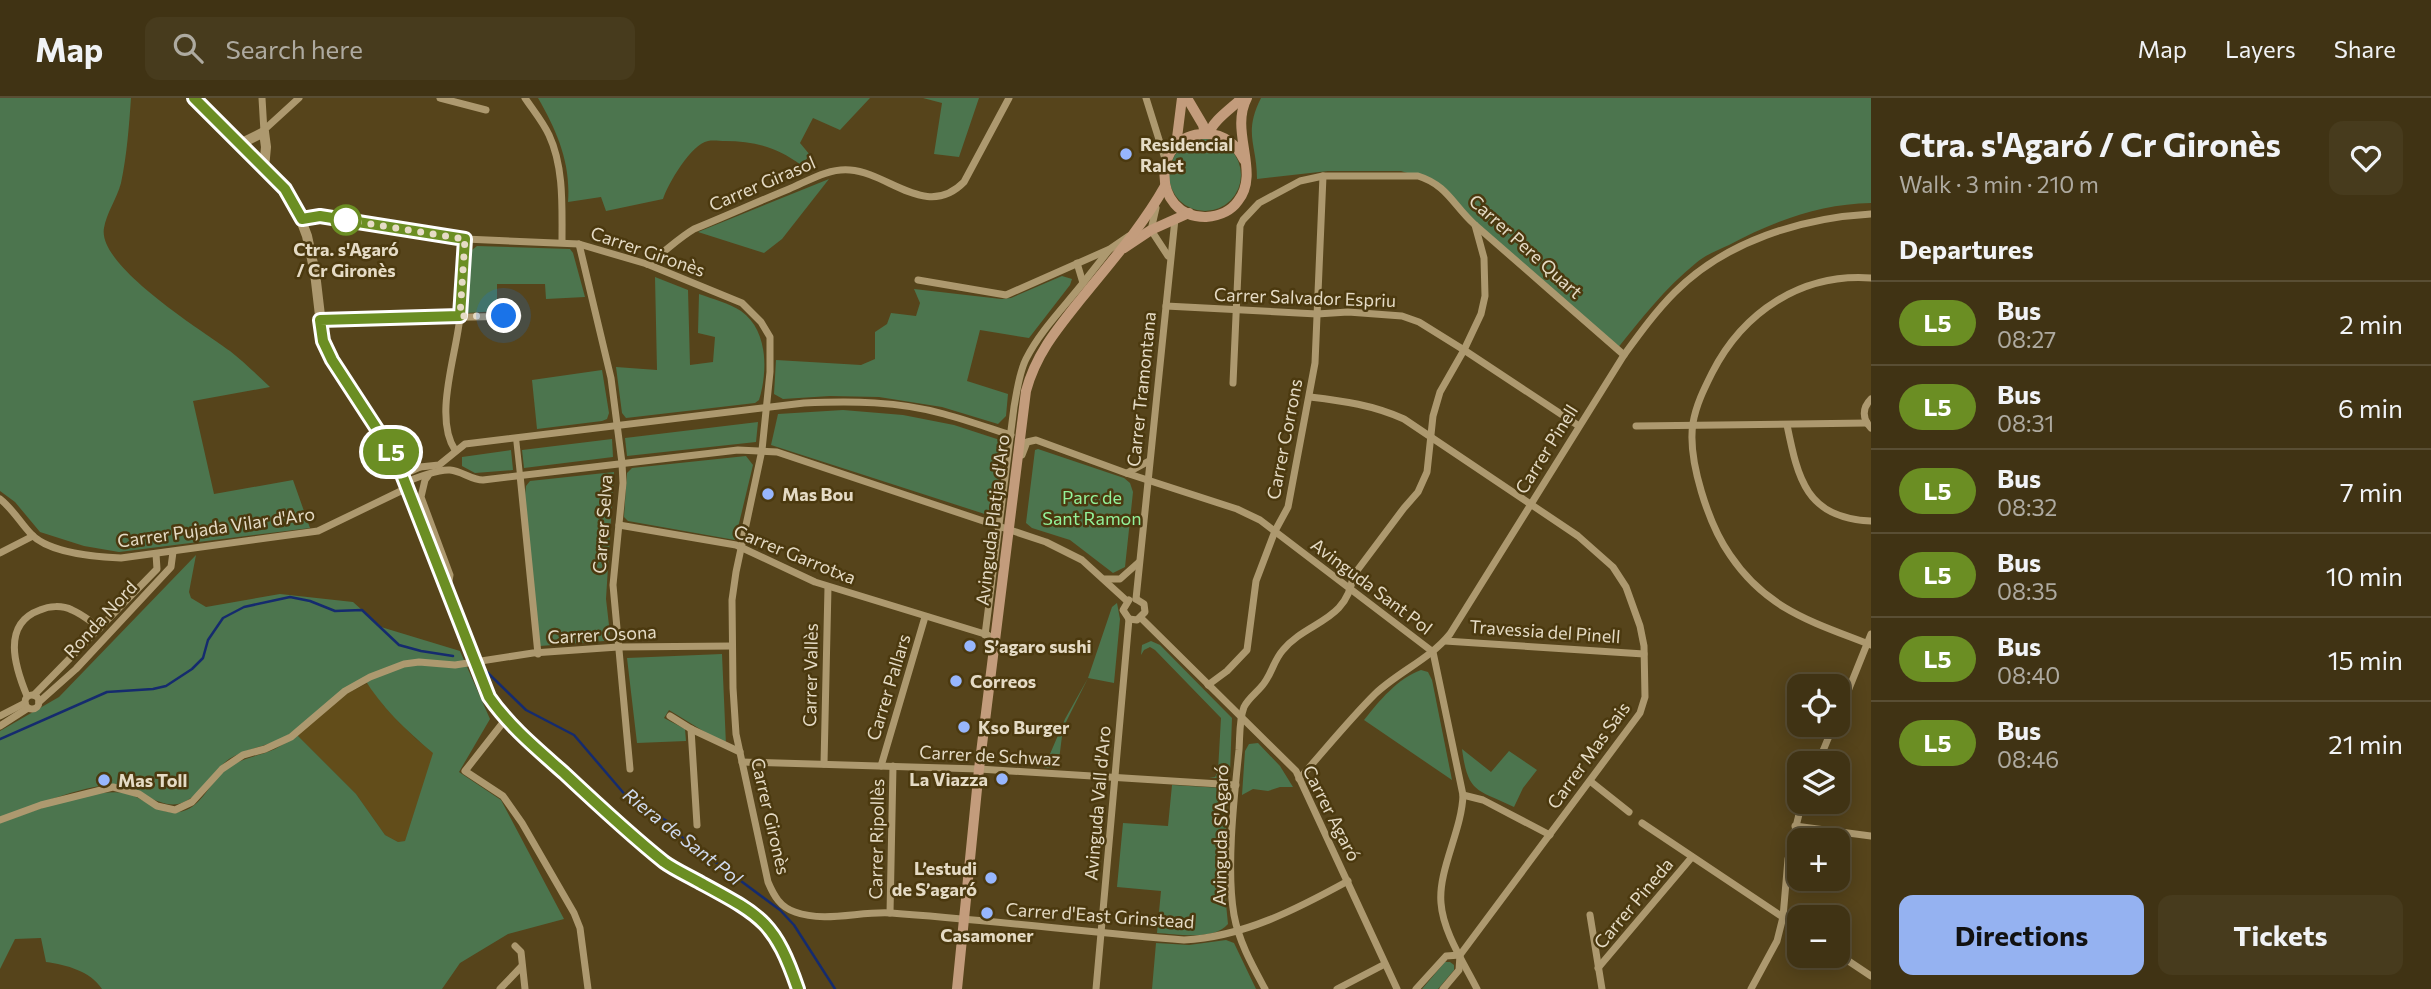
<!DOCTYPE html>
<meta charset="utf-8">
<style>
:root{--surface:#403314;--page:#473b1d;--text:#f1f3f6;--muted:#aeaaa0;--line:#594e34;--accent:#95b2f1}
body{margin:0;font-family:Commissioner,sans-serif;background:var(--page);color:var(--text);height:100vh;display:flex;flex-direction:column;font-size:26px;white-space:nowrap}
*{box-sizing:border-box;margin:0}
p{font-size:23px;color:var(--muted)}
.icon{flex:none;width:38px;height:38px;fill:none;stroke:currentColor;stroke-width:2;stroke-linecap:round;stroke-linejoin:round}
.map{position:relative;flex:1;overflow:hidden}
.drawer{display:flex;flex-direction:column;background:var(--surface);width:560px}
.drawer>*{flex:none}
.badge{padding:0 14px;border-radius:23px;font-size:24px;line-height:46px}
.fabs{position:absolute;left:1787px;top:576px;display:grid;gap:14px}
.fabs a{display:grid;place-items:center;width:63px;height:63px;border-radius:14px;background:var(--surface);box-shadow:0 4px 18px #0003,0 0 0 2px var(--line);font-size:35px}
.you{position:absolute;width:35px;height:35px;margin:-18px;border:5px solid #fff;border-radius:50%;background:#1a73e8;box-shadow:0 0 0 10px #1a73e833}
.map>.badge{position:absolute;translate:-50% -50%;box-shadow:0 0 0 4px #fff}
h2{padding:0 28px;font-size:26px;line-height:63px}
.round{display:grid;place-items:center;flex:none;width:74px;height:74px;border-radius:14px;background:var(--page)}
.headline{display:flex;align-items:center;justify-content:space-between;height:119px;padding:0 28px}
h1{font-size:33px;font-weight:700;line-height:52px}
.button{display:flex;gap:14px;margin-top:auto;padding:14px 28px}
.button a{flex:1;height:80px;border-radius:14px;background:var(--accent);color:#111;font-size:28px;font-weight:700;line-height:80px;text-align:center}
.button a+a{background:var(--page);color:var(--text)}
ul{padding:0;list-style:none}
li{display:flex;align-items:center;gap:21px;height:84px;padding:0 28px;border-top:2px solid var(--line)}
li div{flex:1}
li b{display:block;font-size:26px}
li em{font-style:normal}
li .badge{min-width:77px;font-weight:700;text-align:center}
header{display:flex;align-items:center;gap:42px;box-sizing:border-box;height:98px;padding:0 35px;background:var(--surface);border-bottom:2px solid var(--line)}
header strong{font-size:33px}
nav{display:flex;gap:38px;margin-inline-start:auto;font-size:24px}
.search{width:490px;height:63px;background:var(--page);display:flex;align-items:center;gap:18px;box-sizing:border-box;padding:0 24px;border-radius:14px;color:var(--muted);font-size:26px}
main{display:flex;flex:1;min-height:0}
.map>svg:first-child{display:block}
</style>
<header>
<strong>Map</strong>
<div class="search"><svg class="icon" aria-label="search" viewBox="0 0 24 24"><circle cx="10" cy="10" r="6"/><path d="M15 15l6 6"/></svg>Search here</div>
<nav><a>Map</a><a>Layers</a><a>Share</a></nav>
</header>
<main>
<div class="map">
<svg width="1871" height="891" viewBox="0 0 1871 891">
<rect width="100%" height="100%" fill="#56441b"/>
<path fill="#624d1a" d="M368,585L384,608L416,641L434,655L405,743L398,744L385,737L356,696L297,637L346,596Z"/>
<g fill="#4c754e">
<path d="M0,0H131C129,28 127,57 121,85C117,100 106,116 104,130C97,168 203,233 230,253C244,264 257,277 270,289L193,303L214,396L293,382L310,430L119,454L84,448L40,434L15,404L0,393Z"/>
<path d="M538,0H870L840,32L813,20L800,45L810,57L801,67C777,49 754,43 725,43C720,43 713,42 708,43C691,46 668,86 663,101L606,113L601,99L568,104C571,65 557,33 538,0Z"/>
<path d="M923,0H979L959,59L934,56L942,5Z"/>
<path d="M1261,0H1871V105C1820,106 1774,123 1729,147C1718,152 1705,157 1696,165C1665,190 1641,221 1617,251L1464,115L1436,84L1401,73H1328L1257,81C1257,46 1243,36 1261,0Z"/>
<circle cx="1205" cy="77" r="36"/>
<path d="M829,81L782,141L764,155L698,134Z"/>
<path d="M477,148L570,151L573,155L585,199L546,201L545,186H497V213L467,215L472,152Z"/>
<path d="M1062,178L1072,181L1070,187L1029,240L980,232L967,283L1008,296L1006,318L998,326L942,309L879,299L830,298L783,301L774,296L776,262L861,267L875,261V234L887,226L891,215L916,218L920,205L914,191L1001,201L1011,200Z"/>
<path d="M655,179L688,192L690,267L713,264L715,239L698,235L699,196C713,201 729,205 741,213C768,232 768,273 759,302L755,305L626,320L622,315L616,269L657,272Z"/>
<path d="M602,272L609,315L607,321L602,323L537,331L532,282Z"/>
<path d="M843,312L903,317L954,327L1003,343L994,419L771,347L778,316Z"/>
<path d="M758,324L756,344L627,358L625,340Z"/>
<path d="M612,341L613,359L524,370L522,352Z"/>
<path d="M1038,351L1124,380L1130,385L1133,394L1125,469L1113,475L1070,442L1032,430L1026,425L1035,352Z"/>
<path d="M511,352L513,372L475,375L462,368V359Z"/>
<path d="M746,358L753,367L735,442L628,423L624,419L627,375L632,370Z"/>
<path d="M614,374L606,501L610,536L604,543L540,548L524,406L526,388L530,383Z"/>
<path d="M196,457L189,494L191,500L206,509L280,496L353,504L381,529L460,553L490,621L459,674L501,702L564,821L508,836L460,865L442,891H102C90,873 67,867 46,864L41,840L15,841L0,871V725C30,714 93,690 124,695C143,698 159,718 179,714C200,711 208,688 222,675C239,659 255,660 275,651C283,647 290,642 297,637L356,696L385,737L398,744L405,743L433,655C407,633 381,609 364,580C335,595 314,618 288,637C269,649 247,649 229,661C211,674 200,701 178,706C159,710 135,688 113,687C86,686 28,710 0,719V633L59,599Z"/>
<path d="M1117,505L1120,521L1114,585L1088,580L1063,630L1058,670H1044L1065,621L1088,580L1112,509Z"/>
<path d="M1151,543L1160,547L1232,620L1230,675L1226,680H1209L1215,679L1218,673L1221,620L1155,552L1150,549L1144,552L1141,557L1142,547Z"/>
<path d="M722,556L726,647L669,612L664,620L685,631L686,643L637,645L627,560Z"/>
<path d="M1421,572L1428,574L1432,582L1452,682L1364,622C1379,603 1398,580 1421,572Z"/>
<path d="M1258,645L1280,668L1293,689H1280L1268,693L1253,691L1242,697L1245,653L1249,646Z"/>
<path d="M1462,651L1491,674L1509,653L1537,672L1523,690L1514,709C1477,691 1468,696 1462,651Z"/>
<path d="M1172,687L1222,690L1228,696L1223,776L1228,826C1214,843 1177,836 1157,835L1161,793L1117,789L1123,725L1168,728Z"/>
<path d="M1226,842L1234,845L1256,891H1152L1156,845L1189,847Z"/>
<path d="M1445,864H1450L1454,867V872L1438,891H1422Z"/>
</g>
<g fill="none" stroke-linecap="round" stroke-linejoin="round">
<g stroke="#152b6e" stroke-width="2.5">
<path d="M486,573L526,612L574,637L627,699L667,723L683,740L780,812L794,827L835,891"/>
<path d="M0,641L107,594L153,591L166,588L192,571L203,560L208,542L223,520L244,509L290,499L310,503L335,513L362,512L399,547L421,553L453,558"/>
</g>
<path stroke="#ad996f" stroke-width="6" d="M516,340L520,377"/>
<g stroke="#ad996f" stroke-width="7">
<path d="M262,0L264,34"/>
<path d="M440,0L486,12"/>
<path d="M525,0C533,12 543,24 549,37C564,69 562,109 562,144"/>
<path d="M1146,0L1166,64"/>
<path d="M264,32L299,0"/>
<path d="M1156,110L1151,132L1168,158"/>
<path d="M302,121L320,118L465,141L579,146L647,166L742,205L761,224L770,239V274L762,352L736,474L732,502L733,590L736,636L768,784C774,798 780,809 795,814C825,825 860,813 891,815C989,822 1086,834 1184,842C1243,839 1297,811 1348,783"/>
<path d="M579,146L611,280L622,365L623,385L613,487L630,671"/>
<path d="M647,166C664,155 677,141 694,131C726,118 757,104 789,91C808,83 828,70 850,72C889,75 927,122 964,84L1009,0"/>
<path d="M1871,180C1801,175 1743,214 1712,275C1704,291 1696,307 1693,325C1687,362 1709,427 1730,457C1767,512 1813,524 1871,547"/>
<path d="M918,182L1006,197L1110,151L1129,138"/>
<path d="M1083,185L1109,152"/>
<path d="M1166,208L1317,216L1348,214L1402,218L1419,224L1464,252L1579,328"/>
<path d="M320,222L518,218"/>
<path d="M1233,285L1240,128L1243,122L1259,105L1300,83L1323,78H1418C1447,87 1453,107 1474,126C1524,170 1574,213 1624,257"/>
<path d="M1310,299C1344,303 1373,307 1404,321L1578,438L1613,469L1626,489L1640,528L1644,548L1645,599L1640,615L1460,857L1459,872L1443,891"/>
<path d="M1871,301C1862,310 1862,321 1871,330"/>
<path d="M1787,327C1798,381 1806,420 1871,423"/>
<path d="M1636,328L1867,325"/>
<path d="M455,352C433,319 457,255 460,218C462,193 463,167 465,141"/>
<path d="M1022,357L1027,344L1036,342L1126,375L1237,411L1260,422L1433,554L1463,697C1462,732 1438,772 1441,805C1443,834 1464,865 1477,891"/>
<path d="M395,360L420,369"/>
<path d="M1127,375L1149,363"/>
<path d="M402,377L420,369L439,367L465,346L804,305C851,303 898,303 944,316C966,322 989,330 1011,337"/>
<path d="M520,377L538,556"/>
<path d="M428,378L425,382L421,399L450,477L448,489"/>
<path d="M405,385C414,380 440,371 450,372C462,373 471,382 483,382L738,352L777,354L1046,444L1082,462L1127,503"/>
<path d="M0,401C13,411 21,426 32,437C50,455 97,459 121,460L318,433L407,390"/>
<path d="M619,427L736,447L815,484L988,537"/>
<path d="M0,455L33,438"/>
<path d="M1105,481H1120L1138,465"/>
<path d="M1136,501L1175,121"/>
<path d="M1129,502L1123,512L1129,521"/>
<path d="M1141,520L1296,673L1397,891"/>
<path d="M1129,521L1137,522L1145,514L1144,506L1136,501"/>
<path d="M985,537L1014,309C1017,293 1019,275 1026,261C1040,233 1064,209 1083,185L1077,165"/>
<path d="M1445,543L1644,556"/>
<path d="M1208,587L1227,573L1247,552L1256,483L1275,433L1288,409L1315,265L1323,78"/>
<path d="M34,597L157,471L156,456"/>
<circle cx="32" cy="604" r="7"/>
<path d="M27,598C15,569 1,526 40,512C49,508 62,507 72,512C82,516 91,524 100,530"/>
<path d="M39,604L76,571L171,469L173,454"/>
<path d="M0,618L25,605"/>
<path d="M670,618L691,631L740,654"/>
<path d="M1838,618L1871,536"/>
<path d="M505,622L465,673L503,698L522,725L574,815L580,830L588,891"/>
<path d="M0,628L28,610"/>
<path d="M691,631L697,727"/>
<path d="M742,664L979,671L1236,687"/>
<path d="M1818,665L1834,626"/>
<path d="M824,666L828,489"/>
<path d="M881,668L925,519"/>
<path d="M1299,681C1324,653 1348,623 1375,596C1398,574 1430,561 1450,536L1624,257C1640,235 1656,213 1675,194C1726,143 1801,120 1871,116"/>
<path d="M1590,683L1629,714"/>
<path d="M1463,697L1483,702L1550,737"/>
<path d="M0,722L41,707L113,689L139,696L157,708L175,712L192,704L222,671L243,657L265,651L291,639L345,593L370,579L404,566L419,564L455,567L533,555L618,549L732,548"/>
<path d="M1642,725L1799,830"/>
<path d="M1795,728L1871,738"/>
<path d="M890,815L893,668"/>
<path d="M1590,817L1602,891"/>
<path d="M515,848L521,854L525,891"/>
<path d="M1838,856L1871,878"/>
<path d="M1598,870L1692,759"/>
<path d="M500,891L522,868"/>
<path d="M1096,891L1129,521"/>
<path d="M1265,891C1252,867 1239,844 1234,817C1226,771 1234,700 1239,652C1240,638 1239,622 1244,609C1248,601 1255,596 1261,589C1271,579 1273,563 1283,552C1307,523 1347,524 1353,478L1404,410L1418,394L1427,374L1433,318L1440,294L1464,252L1481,216L1485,198L1484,160L1475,127"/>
<path d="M1337,891L1385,866"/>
<path d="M1416,891L1446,858L1460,857"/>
<path d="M1751,891L1777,843L1783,819L1788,761L1802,704"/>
</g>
<g stroke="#ad996f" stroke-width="10">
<path d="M194,0L285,91L295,106L307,138L315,175L323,243L333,262L389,348L402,374L489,599C514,636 551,664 583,693C610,718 638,747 669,767C704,789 749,802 775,837C786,853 791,873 798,891"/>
<path d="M240,46L264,34L266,49L264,70"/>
</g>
<g stroke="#c39c7c" stroke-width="10">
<path d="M1187,0L1203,27L1205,35"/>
<path d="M1209,36C1212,23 1232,10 1242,0"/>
<path d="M1176,48L1182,0"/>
<path d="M1244,62C1237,47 1224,36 1207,36C1151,33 1150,120 1206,119C1219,118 1231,113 1238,103C1261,74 1229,34 1247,0"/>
<path d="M1124,150L1151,132L1189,115"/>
<path d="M957,891L979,671L1026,293C1036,256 1057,231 1081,201C1110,165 1142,129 1165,88"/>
</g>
</g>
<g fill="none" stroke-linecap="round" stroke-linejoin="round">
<defs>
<path id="line" d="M194,0L285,91L302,121L320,118L465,141L460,218L320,222L323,243L332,262L388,348L401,374L489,599C510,629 537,651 564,675C597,706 629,736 664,764C675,772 689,778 701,785C762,818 775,824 798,891"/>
</defs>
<use href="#line" stroke="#fff" stroke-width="16"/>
<use href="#line" stroke="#6b8e23" stroke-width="10"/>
<path stroke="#e5dbc5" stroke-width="7" stroke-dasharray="0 12.6" d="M346,122L465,141L460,218H504"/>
</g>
<g fill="#97b6fd" stroke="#4b390f" stroke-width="2.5">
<circle cx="1126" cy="56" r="7"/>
<circle cx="768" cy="396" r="7"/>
<circle cx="970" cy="548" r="7"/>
<circle cx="956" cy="583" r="7"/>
<circle cx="964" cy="629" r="7"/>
<circle cx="1002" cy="681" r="7"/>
<circle cx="104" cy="682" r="7"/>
<circle cx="991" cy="780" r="7"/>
<circle cx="987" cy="815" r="7"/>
</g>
<circle fill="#fff" stroke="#6b8e23" stroke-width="3.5" cx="346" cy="122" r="14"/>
<g text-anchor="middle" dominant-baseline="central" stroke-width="5" stroke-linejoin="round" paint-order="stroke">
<g font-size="18" font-weight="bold" fill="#e5dbc5" stroke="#4b390f" text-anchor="start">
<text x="1140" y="46">Residencial<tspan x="1140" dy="21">Ralet</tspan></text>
<text x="782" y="396">Mas Bou</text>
<text x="984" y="548">S’agaro sushi</text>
<text x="970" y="583">Correos</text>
<text x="978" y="629">Kso Burger</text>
<text x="988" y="681" text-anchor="end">La Viazza</text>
<text x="118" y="682">Mas Toll</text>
<text x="977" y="770" text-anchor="end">L’estudi<tspan x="977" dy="21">de S’agaró</tspan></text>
<text x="987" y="837" text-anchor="middle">Casamoner</text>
</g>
<g font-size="18" fill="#e5dbc5" stroke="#4b390f">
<text transform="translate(762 85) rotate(-23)">Carrer Girasol</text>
<text transform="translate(1526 148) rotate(42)">Carrer Pere Quart</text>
<text transform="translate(648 153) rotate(19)">Carrer Gironès</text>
<text transform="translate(1305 199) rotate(2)">Carrer Salvador Espriu</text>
<text transform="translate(1141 291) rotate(-84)">Carrer Tramontana</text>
<text transform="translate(1284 341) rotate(-79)">Carrer Corrons</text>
<text transform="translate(1546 351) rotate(-58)">Carrer Pinell</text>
<text transform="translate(992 422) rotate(-83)">Avinguda Platja d'Aro</text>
<text transform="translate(602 426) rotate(-86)">Carrer Selva</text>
<text transform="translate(216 429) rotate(-8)">Carrer Pujada Vilar d'Aro</text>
<text transform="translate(795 456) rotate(22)">Carrer Garrotxa</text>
<text transform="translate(1372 488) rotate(37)">Avinguda Sant Pol</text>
<text transform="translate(100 521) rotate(-47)">Ronda Nord</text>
<text transform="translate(1545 533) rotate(4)">Travessia del Pinell</text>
<text transform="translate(602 536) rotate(-3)">Carrer Osona</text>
<text transform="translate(810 577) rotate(-89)">Carrer Vallès</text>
<text transform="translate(888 589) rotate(-73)">Carrer Pallars</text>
<text transform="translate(990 657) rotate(3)">Carrer de Schwaz</text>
<text transform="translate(1588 657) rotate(-54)">Carrer Mas Sais</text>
<text transform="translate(1097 705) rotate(-85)">Avinguda Vall d'Aro</text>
<text transform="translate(1332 715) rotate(63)">Carrer Agaró</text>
<text transform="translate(771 718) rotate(77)">Carrer Gironès</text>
<text transform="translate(1220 737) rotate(-89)">Avinguda S'Agaró</text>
<text transform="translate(876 741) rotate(-89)">Carrer Ripollès</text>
<text transform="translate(1633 805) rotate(-50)">Carrer Pineda</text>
<text transform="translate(1100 817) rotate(4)">Carrer d'East Grinstead</text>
</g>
<g font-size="18" font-weight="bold" fill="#e5dbc5" stroke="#4b390f">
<text x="346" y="151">Ctra. s'Agaró<tspan x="346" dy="21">/ Cr Gironès</tspan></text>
</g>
<g font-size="18" fill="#93f29a" stroke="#4b390f">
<text x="1092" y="399">Parc de<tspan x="1092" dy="21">Sant Ramon</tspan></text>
</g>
<g font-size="19" font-style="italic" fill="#cfd9ed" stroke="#4b390f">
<text transform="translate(683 738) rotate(38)">Riera de Sant Pol</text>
</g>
</g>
</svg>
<div class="fabs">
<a><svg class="icon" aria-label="locate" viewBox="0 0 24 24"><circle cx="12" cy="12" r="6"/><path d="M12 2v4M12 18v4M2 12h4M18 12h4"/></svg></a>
<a><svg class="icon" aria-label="layers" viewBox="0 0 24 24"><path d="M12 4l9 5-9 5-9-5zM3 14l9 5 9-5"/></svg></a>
<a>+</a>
<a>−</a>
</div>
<div class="you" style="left:504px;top:218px"></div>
<b class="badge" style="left:391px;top:354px;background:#6b8e23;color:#fff">L5</b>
</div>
<section class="drawer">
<div class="headline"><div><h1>Ctra. s'Agaró / Cr Gironès</h1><p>Walk · 3 min · 210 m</p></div><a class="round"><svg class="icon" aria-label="heart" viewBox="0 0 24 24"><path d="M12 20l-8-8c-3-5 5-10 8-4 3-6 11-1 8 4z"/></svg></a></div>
<h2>Departures</h2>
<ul>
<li><span class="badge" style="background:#6b8e23;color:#fff">L5</span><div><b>Bus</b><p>08:27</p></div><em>2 min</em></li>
<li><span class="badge" style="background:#6b8e23;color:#fff">L5</span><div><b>Bus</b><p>08:31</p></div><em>6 min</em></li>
<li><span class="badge" style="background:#6b8e23;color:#fff">L5</span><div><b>Bus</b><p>08:32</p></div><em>7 min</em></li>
<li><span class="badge" style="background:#6b8e23;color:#fff">L5</span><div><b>Bus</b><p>08:35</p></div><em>10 min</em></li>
<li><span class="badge" style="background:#6b8e23;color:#fff">L5</span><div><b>Bus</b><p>08:40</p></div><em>15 min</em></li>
<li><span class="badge" style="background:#6b8e23;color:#fff">L5</span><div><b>Bus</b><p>08:46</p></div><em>21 min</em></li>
</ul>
<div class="button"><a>Directions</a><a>Tickets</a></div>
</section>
</main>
